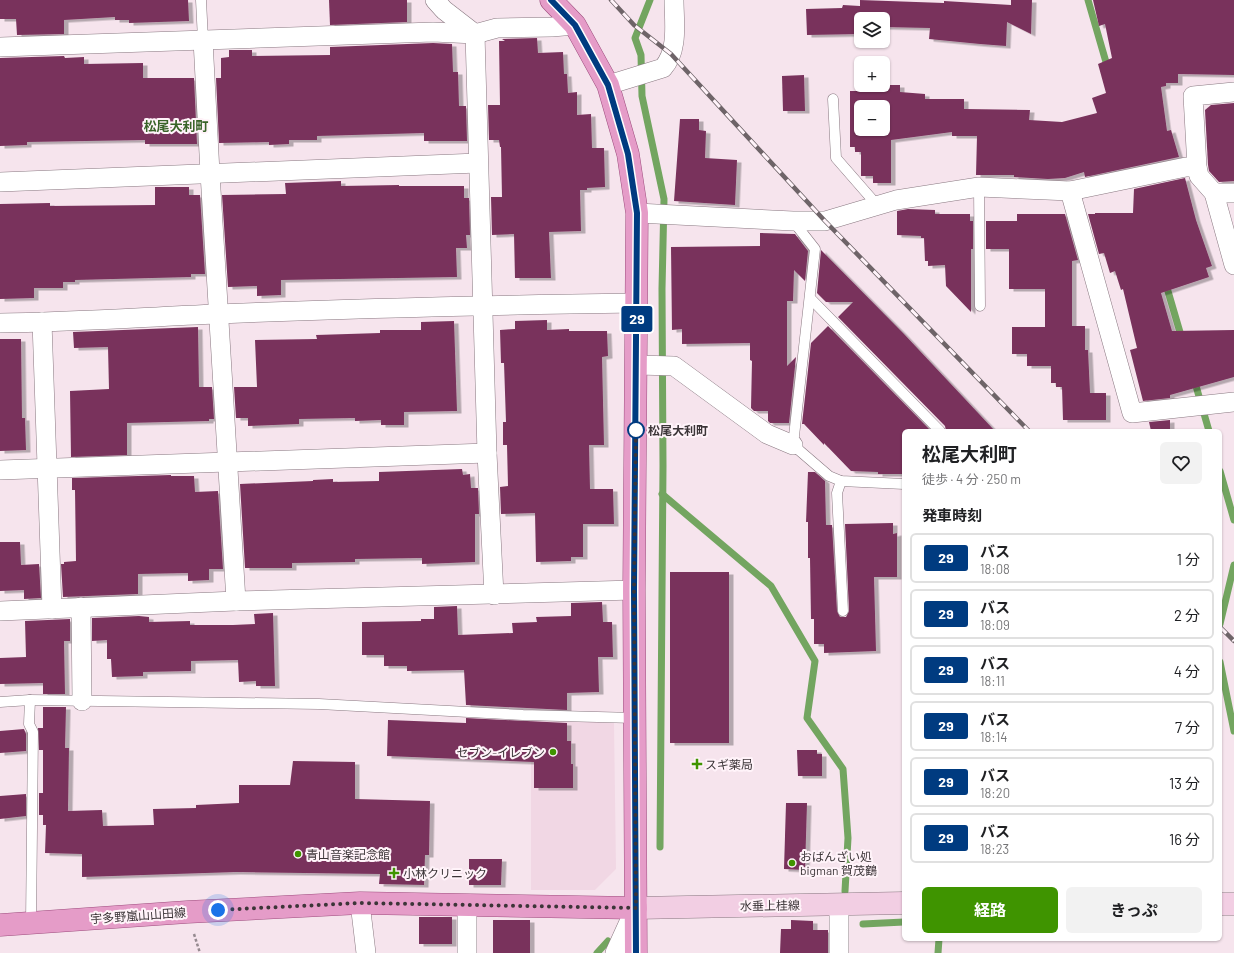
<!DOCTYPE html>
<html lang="ja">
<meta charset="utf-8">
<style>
:root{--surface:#fff;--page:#f2f2f2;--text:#202124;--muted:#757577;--line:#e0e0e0;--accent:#3f9400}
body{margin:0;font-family:Barlow,"Noto Sans JP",sans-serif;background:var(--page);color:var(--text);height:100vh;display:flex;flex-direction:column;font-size:15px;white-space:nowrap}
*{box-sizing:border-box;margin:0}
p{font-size:13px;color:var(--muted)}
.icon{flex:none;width:22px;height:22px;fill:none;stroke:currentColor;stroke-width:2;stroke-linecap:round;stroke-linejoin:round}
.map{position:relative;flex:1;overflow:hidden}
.side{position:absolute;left:902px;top:429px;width:320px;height:512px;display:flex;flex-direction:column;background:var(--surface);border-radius:6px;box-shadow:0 1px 3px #0004}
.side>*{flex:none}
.badge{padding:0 8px;border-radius:3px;font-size:14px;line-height:26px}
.buttons{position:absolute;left:854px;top:12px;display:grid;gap:8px}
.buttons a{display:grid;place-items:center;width:36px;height:36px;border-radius:6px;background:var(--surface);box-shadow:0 1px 3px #0004;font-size:20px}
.you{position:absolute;width:20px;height:20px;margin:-10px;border:3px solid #fff;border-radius:50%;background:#1a73e8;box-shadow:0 0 0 6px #1a73e833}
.map>.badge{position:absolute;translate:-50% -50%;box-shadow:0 0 0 2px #fff}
h2{padding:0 20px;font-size:15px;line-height:36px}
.round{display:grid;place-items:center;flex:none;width:42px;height:42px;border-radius:6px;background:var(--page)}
.headline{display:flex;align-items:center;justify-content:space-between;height:68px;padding:0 20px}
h1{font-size:19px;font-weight:700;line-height:30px}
.primary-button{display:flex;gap:8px;margin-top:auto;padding:8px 20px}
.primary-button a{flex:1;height:46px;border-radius:6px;background:var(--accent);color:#fff;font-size:16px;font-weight:700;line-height:46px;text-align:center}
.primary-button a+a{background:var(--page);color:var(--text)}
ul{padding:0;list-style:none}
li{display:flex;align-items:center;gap:12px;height:50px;margin:0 8px 6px;padding:0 12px;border:2px solid var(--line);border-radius:6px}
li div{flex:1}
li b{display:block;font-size:15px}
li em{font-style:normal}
li .badge{min-width:44px;font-weight:700;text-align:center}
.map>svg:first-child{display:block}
</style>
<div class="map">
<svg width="1234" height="953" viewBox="0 0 1234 953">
<defs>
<filter id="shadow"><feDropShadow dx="4.5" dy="2.5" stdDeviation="0" flood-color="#0004"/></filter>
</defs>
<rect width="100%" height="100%" fill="#f6e4ed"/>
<path fill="#f1d7e4" d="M531,719L614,723L616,869L595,890H531Z"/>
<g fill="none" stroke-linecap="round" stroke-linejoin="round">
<g stroke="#73a560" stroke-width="7">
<path d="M650,0L635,38L641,55L642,96L664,199L662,289L663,466L660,847"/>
<path d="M1088,0L1108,69"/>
<path d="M1165,281L1182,339"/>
<path d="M1194,379L1209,431"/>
<path d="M1220,471L1234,520"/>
<path d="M662,494L771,586L815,661L807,718L843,769L848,838L845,891"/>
<path d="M1220,624L1234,565"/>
<path d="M1220,662L1234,731"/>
<path d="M863,924L904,922"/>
<path d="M597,953L608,941"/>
<path d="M938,953L939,939"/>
</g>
</g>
<g fill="#79325c" fill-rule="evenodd" filter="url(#shadow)">
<path d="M0,0H188L189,21L129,23V20H115V17L64,20V34L17,35L16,19H0Z"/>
<path d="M329,0H407V22L330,25Z"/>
<path d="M860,0L944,3V1L1011,5V0H1032L1031,34L1007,22L1006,46L980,44L929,39L930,28L883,27V19H861V34L807,35L806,9L842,8L843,5L860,6Z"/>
<path d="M1093,0H1234V75L1178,74V83H1166V86L1161,87L1167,131L1171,130L1179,157L1085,177L1084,172L1065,178L1048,179L1014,177V175H976L977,136H952V132L891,140V183H873V176H861V152H855V147H850V91H871V85H900V92L925,94V99H964V109L1030,110L1029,120L1062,122L1097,113L1092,98L1106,93L1098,64L1112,58L1105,24L1099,26ZM861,107H883V129H861Z"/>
<path d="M537,38L538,53L563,52L564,74H567L568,93L577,92V115L591,114L592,148H604L605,187L587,188V190H580L581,231L549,232L551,278H515L514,234L492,235L491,197H502L501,147H500L499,140H489L488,105H500L499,41H505L502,39Z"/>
<path d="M433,43L452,44L453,72H458L459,106H466L467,141H424V133L317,136V140H289V144L269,145V142L219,143L216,78H221V58L229,57V50H252V56L330,55V47Z"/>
<path d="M64,56L65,58L84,57V64L143,63V78H194L197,144H145V140L27,142V145L0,146V58Z"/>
<path d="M804,75L805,111H783L782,76Z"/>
<path d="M1234,103V181L1219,182L1209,171L1208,165L1205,110L1211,105Z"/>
<path d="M680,119H699V130L706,131L705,158L737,160L735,205L674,201Z"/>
<path d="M1185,178L1196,220L1212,266L1206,268L1209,277L1161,293L1172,331L1234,330V377L1170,395V398L1143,401L1130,350L1137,348L1123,289L1121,290L1115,271L1110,273L1104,253L1099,254L1088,214H1095V213H1133L1134,189Z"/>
<path d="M341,181V186L399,185V186H464V198H469L470,235H466L467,248H456L457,277L281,280V295L257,296V286L228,287L222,195L286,194L285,183Z"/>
<path d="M155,187H189V195H200L205,274H191V277L75,280V282H63V288H34V298L0,299V204L50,203V206L155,205Z"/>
<path d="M908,209L935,210V214H970V221H973V249H971V312L946,286L945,265L928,266V261H925L924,238H921V236L897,235V211Z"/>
<path d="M1017,214H1065L1078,260L1072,261V326H1085V350H1088L1090,393H1106V420H1063L1062,387H1056V383H1051V366H1027V354H1012V327H1045V289H1009V249H986V221H1017Z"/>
<path d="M760,233L795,234L808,251L805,281L794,270L793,301H787V366L796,357L789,423H770L768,421V411H754L751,408L752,361L750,360V343L682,344V329L672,330L671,247L760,246Z"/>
<path d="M821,250L904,334L995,431H946L945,426L838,317L853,302H826L817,293Z"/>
<path d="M547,320V330L569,329V331H607L608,356L602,357L604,445H589L590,489H613L614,524H583V557H571V561L536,562L535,513L501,514L500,487L508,486L507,445H503V422H506L504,363H501L500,330L515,329V321Z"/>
<path d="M454,321L457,411L404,412V425H381V420L355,421V418L299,419V424L248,426V418H236L234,387H257L255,340L317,339L316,335L380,333V330H421V322Z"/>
<path d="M828,326L931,431H904V474H878V472L851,471L824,443V445L804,424H802L811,343Z"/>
<path d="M198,327L199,387H212L214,419H209V421L127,423V455L71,457L70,391L109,389L108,347L74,348L73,332Z"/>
<path d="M0,339H21L22,418H25L26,450L0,451Z"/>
<path d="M1170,420V431H1151L1149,422Z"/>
<path d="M462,469L463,475L470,474L471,488H478L479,514H475V562L422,564V558L355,559V562L292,563V568H245L240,484L313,481V480L333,479V482L379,481V472Z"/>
<path d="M808,472H815L825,481L826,525H832L837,611L840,617H846L849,611L845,524L893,523V534L897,533V577H874L876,651L824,653V644H814V619H811L810,558H808V522H806Z"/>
<path d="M171,475V476H194L195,492L218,491L223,569H209V580L188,581V573L138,574V594L63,597L61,564H64V562L76,561L75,490H72V478Z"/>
<path d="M0,542H20L21,565L39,564L41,598L24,599V590L0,591Z"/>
<rect x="670" y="572" width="59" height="171"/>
<path d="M602,602L603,622H612L613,657H598L599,692L567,693V710L466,705L464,670L407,671V666H384V655H362V622L421,621V619H434V607L457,606L458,635L513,633L512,623L537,622L536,617L571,616V603Z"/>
<path d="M273,613L275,686H256V681L239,682L238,660L191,661V671L143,672V676L112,677L111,659H107V640L92,641V618L139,616L149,617V622L190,621V625H233L255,624L254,614Z"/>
<path d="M70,619V641H64L65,694H43V683L0,684V658L26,657L25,621Z"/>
<path d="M43,707H66L65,748H69L68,811L102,810L103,826L154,825L153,809L196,808V805L239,803V785H290L293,761L355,762V799L430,801L429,855H425L424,885L379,884L380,874L236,872L82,877V854L45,853L46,825H43V815H39V793H43V750H39L38,728H43Z"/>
<path d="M466,718L567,723V741H571V764H573V788H534V762L387,756L388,720L466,723Z"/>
<path d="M24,729L26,734V751L0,753V731Z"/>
<path d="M797,750H817V754H822V776H798Z"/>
<path d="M26,794V816L0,819V796Z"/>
<path d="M786,803H807L805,870L784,869Z"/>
<path d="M469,859H502L501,885H469Z"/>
<rect x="419" y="917" width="33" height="27"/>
<rect x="493" y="920" width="37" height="33"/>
<path d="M791,920L813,921V930H828V953H780L781,929H791Z"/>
</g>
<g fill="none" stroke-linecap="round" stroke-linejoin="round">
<defs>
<g id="service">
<path d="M201,0L203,40"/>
<path d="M833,99L836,158L877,205"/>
<path d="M979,187L980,306"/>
<path d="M793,221L815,249L793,445L829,476L841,481L904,484"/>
<path d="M810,298L940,431"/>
<path d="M841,481L837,493L843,611"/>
<path d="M30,700L29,724L33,732L31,923"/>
<path d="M0,702L30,700L319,704L523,715L635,718"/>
</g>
<g id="minor">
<path d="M435,0L444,10L475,34L487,453L494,595"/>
<path d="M203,40L210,173L236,601"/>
<path d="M0,47L433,32L475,34L497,28L552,27L575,25"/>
<path d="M608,85L663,68C679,50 674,22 674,0"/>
<path d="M1234,92L1193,96L1197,167L1199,176L1214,193L1234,265"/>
<path d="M0,182L478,163"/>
<path d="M1070,191L1132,413L1234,402"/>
<path d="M1214,193H1234"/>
<path d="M637,213L793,221H825L896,200L979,187L1070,191L1186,167H1197"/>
<path d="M42,322L52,609"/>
<path d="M0,323C73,322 145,317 218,314C357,308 497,305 637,303"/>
<path d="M637,365L674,366L767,434L793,445"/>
<path d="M0,470L487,453"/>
<path d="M81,607L82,701"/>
<path d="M0,611L236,601L634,590"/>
<path d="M360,903L366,953"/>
<path d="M839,904V953"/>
<path d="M467,905V953"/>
<path d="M615,953L635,909"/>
</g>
<g id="secondary">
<path d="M1220,904H1234"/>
<path d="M636,908L904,903"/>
</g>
<g id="primary">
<path d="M551,0L575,25L608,85L628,154L637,213L634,590L636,953"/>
<path d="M0,925L187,912L360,903L636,908"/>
</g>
</defs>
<use href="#service" stroke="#897881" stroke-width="11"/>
<use href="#minor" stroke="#897881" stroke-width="20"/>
<use href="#secondary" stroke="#897881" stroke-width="23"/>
<use href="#primary" stroke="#9e4d7e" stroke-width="23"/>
<path stroke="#968a90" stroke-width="2.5" stroke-dasharray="3 2" stroke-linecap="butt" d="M194,934L200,953"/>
<use href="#service" stroke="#fff" stroke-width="10"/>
<use href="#minor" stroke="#fff" stroke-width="19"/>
<use href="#secondary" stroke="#f2cee3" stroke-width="22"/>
<use href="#primary" stroke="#e59cc8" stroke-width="22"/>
<defs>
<g id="rail">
<path d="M611,0L634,25L671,54L825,221L1029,431"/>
<path d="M1220,627L1234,641"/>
</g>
</defs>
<use href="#rail" stroke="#6e6468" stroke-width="4.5"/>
<use href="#rail" stroke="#fff3f9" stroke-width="3" stroke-dasharray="9" stroke-linecap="butt"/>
</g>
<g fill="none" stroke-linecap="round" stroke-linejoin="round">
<defs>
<path id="line" d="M551,0L575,25L608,85L628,154L637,213L634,590L636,953"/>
</defs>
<use href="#line" stroke="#fff" stroke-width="9"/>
<use href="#line" stroke="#003b80" stroke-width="6"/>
<path stroke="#3c3538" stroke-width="4" stroke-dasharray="0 7.2" d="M218,910L360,903L636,908L634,590L636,425V430"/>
</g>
<circle fill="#fff" stroke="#003b80" stroke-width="2" cx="636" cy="430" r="8"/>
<g fill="#3f9400" stroke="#fff3f9" stroke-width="1.5">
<circle cx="553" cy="752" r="4"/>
<path d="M695 758h4v4h4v4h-4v4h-4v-4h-4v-4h4z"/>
<circle cx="298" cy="854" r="4"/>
<circle cx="792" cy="863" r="4"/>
<path d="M392 867h4v4h4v4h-4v4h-4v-4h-4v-4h4z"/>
</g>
<g text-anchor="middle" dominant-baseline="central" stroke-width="4" stroke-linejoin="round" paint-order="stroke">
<g font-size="12" font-weight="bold" fill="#3c3538" stroke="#fff3f9" text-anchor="start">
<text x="648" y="430">松尾大利町</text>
</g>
<g font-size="12" fill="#3c3538" stroke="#fff3f9" text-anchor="start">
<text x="545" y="752" text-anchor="end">セブン-イレブン</text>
<text x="705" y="764">スギ薬局</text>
<text x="306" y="854">青山音楽記念館</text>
<text x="800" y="856">おばんざい処<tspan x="800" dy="14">bigman 賀茂鶴</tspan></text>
<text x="403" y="873">小林クリニック</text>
</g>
<g font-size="12" fill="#3c3538" stroke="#fff3f9">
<text transform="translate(770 905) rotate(-1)">水垂上桂線</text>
<text transform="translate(138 915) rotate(-4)">宇多野嵐山山田線</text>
</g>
<g font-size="13" font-weight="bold" fill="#396328" stroke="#fff3f9">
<text x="176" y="126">松尾大利町</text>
</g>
</g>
</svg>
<div class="buttons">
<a><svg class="icon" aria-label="layers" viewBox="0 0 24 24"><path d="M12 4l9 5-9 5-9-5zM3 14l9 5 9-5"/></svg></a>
<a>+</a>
<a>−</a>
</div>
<div class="you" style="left:218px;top:910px"></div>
<b class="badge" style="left:637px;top:319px;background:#003b80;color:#fff">29</b>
<section class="side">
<div class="headline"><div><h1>松尾大利町</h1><p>徒歩 · 4 分 · 250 m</p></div><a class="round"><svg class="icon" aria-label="heart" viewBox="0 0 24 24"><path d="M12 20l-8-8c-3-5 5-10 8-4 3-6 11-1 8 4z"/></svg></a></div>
<h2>発車時刻</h2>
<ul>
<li><span class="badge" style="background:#003b80;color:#fff">29</span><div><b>バス</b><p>18:08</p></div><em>1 分</em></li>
<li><span class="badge" style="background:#003b80;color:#fff">29</span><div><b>バス</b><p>18:09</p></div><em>2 分</em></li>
<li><span class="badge" style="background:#003b80;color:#fff">29</span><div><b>バス</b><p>18:11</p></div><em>4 分</em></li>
<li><span class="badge" style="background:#003b80;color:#fff">29</span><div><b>バス</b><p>18:14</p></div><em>7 分</em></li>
<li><span class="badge" style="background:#003b80;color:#fff">29</span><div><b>バス</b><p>18:20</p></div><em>13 分</em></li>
<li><span class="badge" style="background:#003b80;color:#fff">29</span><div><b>バス</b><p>18:23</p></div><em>16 分</em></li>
</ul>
<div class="primary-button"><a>経路</a><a>きっぷ</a></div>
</section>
</div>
